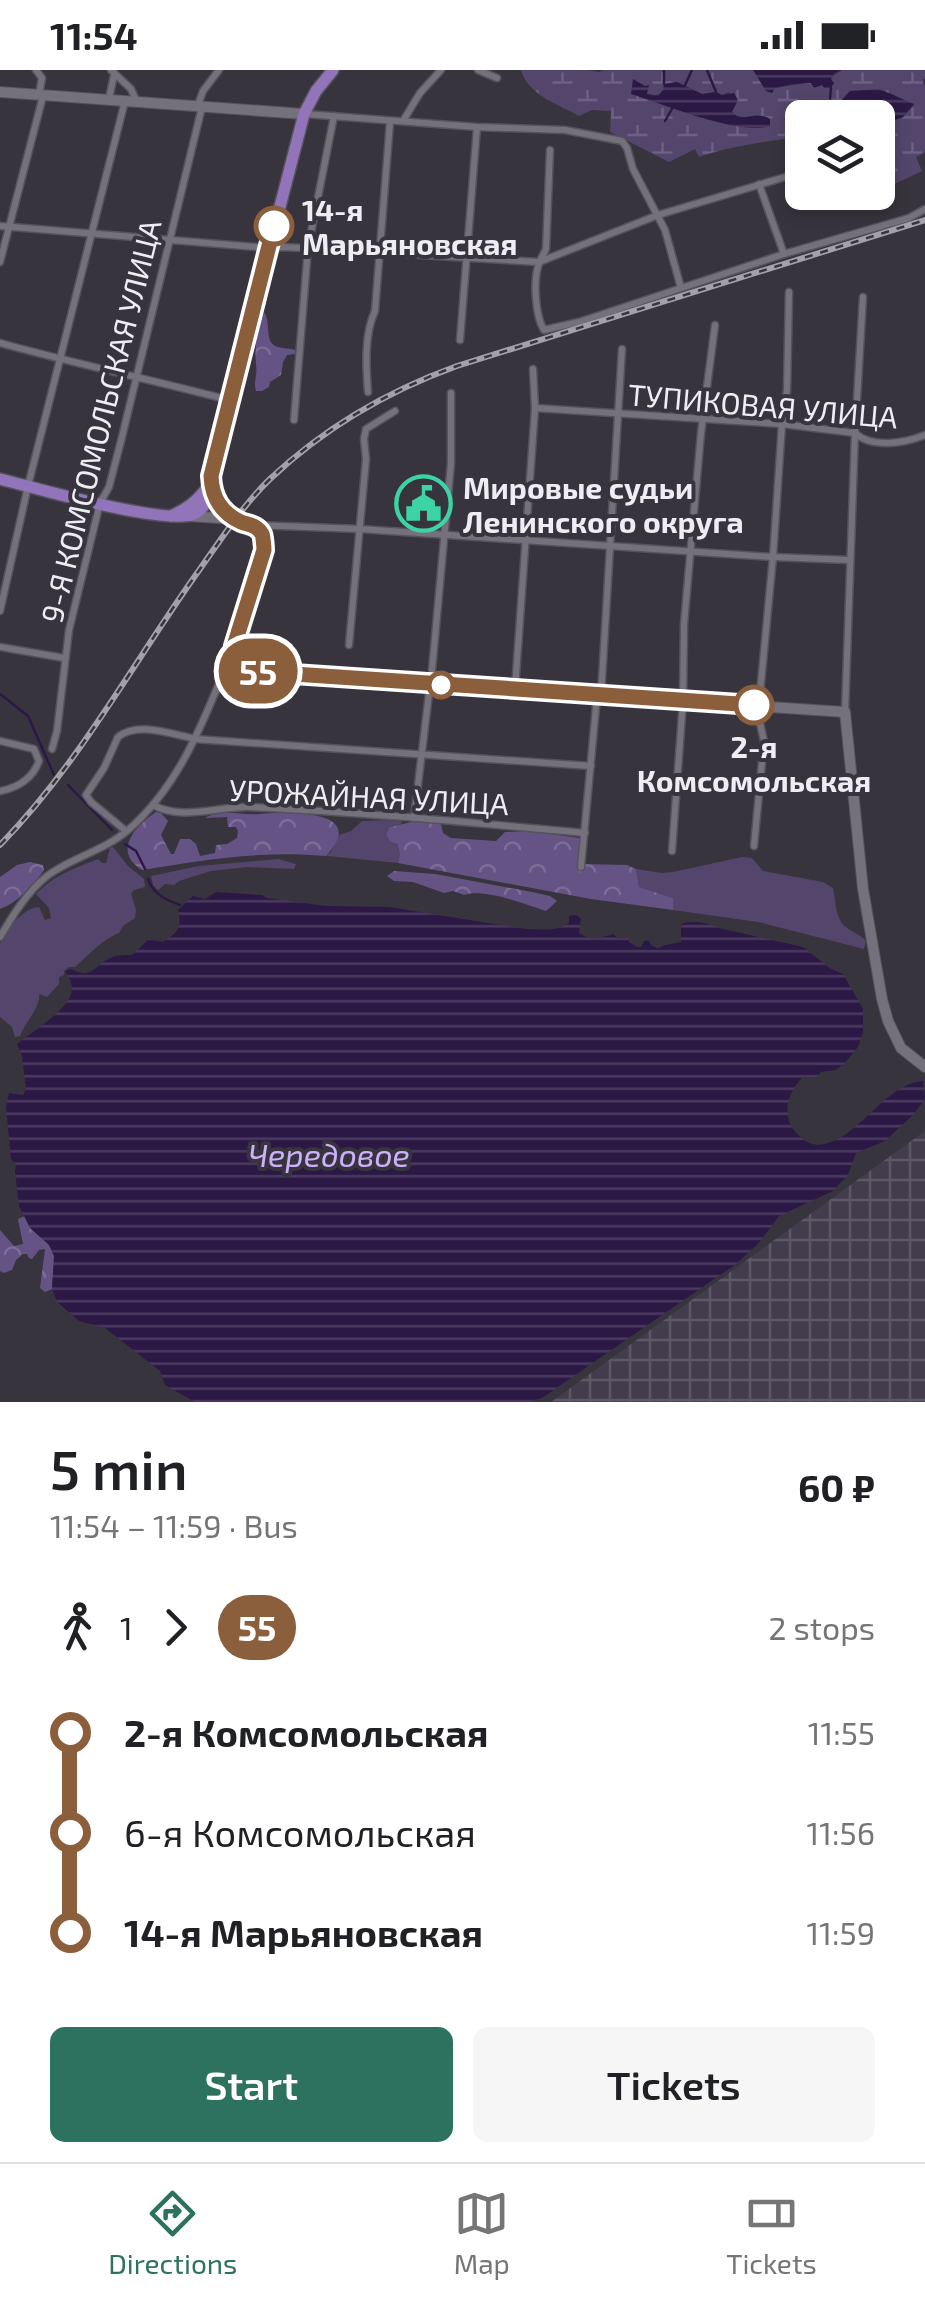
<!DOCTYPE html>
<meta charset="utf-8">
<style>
:root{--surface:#fff;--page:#f6f6f6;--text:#202124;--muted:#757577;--line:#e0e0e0;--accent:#2d725e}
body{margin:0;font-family:"Exo 2",sans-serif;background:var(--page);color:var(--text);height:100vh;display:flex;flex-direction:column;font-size:38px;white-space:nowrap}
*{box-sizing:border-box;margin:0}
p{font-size:32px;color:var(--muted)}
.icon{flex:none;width:55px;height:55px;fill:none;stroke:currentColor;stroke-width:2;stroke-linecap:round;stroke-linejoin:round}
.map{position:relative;height:1332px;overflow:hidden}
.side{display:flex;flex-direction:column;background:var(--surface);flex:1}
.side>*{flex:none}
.badge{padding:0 20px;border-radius:32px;font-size:35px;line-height:65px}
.tools{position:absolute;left:785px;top:30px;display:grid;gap:20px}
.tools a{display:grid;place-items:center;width:110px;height:110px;border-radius:15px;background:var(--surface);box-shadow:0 5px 15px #0003;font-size:50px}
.map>.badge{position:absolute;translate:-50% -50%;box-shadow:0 0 0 5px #fff}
.legs{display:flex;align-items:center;gap:15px;height:110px;padding:0 50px;font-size:32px}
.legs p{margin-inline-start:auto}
.headline{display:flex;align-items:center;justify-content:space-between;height:170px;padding:0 50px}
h1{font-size:55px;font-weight:600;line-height:75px}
.action{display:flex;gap:20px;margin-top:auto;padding:20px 50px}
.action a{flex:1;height:115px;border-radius:15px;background:var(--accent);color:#fff;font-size:40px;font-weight:600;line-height:115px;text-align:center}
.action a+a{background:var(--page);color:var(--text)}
ul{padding:0 50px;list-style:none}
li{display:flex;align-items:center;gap:35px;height:100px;font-size:38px}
li i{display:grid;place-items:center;width:15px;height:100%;margin:0 12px;background:currentColor}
li i::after{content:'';width:25px;height:25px;margin:-12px;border:8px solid;border-radius:50%;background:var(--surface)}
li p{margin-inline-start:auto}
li:first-child i{background:linear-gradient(#0000 50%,currentColor 0)}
li:last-child i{background:linear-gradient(currentColor 50%,#0000 0)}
.status{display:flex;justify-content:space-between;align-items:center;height:70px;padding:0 50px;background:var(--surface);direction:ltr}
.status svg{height:28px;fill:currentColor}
.menu{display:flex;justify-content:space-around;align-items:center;height:140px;border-top:2px solid var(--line);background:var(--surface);font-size:28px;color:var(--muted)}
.menu a{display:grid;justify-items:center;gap:5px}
.menu .selected{color:var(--accent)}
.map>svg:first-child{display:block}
</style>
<div class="status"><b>11:54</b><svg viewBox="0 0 49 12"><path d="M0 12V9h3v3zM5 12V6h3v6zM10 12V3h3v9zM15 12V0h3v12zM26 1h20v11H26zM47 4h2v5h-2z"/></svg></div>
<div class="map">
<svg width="925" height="1332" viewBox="0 0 925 1332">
<defs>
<pattern id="industrial-grid" width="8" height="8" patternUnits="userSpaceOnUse" patternTransform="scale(2.5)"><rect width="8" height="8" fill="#423c4c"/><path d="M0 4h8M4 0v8" fill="none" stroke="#5e5866"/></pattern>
<pattern id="forest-crowns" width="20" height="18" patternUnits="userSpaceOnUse" patternTransform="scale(2.5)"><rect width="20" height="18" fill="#665385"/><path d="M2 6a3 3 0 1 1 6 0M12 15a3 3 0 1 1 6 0" fill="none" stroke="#7c6c97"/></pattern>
<pattern id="wetland-marsh" width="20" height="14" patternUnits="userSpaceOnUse" patternTransform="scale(2.5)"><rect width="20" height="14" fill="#54456c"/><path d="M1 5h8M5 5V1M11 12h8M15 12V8" fill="none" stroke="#6d6082"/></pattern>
<pattern id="water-rules" width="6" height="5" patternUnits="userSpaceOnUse" patternTransform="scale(2.5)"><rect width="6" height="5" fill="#2c1844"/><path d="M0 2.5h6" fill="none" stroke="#4b3a60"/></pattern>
</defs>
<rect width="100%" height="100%" fill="#37343e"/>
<path fill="url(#industrial-grid)" d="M925,1061V1332H551Z"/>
<g fill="#54456c">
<path d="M394,750L401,751L402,754L390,757L400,784L398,793L326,786L331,782L339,765L351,761L362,751Z"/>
<path d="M113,777L128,796L144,809L145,817L134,820L131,824L136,840L135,848L123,856L119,863C101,870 90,884 75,897H69L64,901V905L59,907V914L47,927L39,924C41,937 25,952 20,966L15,967L12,957L0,947C0,932 0,887 0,874C4,860 25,837 39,837L45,850L51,848L49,838L36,824C56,804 73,799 98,789L102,793H106L110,778Z"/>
<path d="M742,787L752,788L763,801L823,812L833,818C836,831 835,849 846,857C853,863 860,864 866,871L864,879L758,852L673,840V828L639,817L636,799L662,803L673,802Z"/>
<path d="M279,789L296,794L294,799L247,797L211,801L179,811L174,815L165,814L158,820L153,815L151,806L199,796Z"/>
</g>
<g fill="url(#forest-crowns)">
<path d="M264,242C272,254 263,273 278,277C284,279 290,278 295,280V284L287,285L283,292L281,305L270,312L269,317L262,321H256C253,311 258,305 256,295C254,272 258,264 264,242Z"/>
<path d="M156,742L161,743L168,751L161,765L171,784H174L180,769H190L196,774L200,786L215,783L216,775L227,774L237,768L238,761L236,757H228L227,747L205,748C223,738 242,746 261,744C288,742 370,739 326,786C264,780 203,790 142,800C112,782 135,756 156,742Z"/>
<path d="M416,751L441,754L443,763L451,768L496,771L505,762L529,761L579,768L581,772L579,794L627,795L636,799L639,817L673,828V840L591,829L398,793L400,784L397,774L390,771L386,765L390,757Z"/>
<path d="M30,792L43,795L44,800C32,816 19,832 0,839V807L17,795Z"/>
<path d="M394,801L435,804L532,822L550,826L557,831L546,841C525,834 484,818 464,825L453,821L444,823L413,812L394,811L387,806Z"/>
<path d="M25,1146C30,1161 52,1169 54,1186C55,1196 52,1208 52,1219L45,1222L40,1218L45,1179L39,1180L32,1189L29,1188L27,1184H23L16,1190L12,1200L4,1203L0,1201V1160L14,1176L23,1174L18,1149Z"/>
</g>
<path fill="url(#wetland-marsh)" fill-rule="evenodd" d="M521,0H587L599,2L604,0H753L758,4L761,13L775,18L806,13H811L815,18L842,0H925V9H923L925,18V82L916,87L922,101L886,118L882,104L878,105V48L812,47C846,28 856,48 886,49C891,49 897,48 903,47L914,35L890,23L850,21L839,33L812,36L799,42L800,54L802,53V66C767,72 733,75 699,87L695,79L669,92L610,62L611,41L592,40L579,46C558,34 528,25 521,0ZM635,12L645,16L647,24C659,29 667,18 677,12L702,24L716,22L722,25L729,22L733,35L732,42C744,54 754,40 770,49V56C740,66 664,34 632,24Z"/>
<g fill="url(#water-rules)">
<path d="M753,0H842L834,3L831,9L834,13L831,18H824L822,15L814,18L811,13L792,14L775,18L772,23L766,21Z"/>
<path d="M633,9L645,16L649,15L647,24L658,26L663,20L664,14L677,12L702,24L716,22L722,25L734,23L738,30L732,42C744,55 752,39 770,49V56C739,66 664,34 631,24Z"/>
<path d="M879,19L914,34L903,47L892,51L854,40L836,39L825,41L812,47L802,48L801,54L788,55V47C798,39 814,37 827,35L830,28L835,33H839L850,21Z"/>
<path d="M216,822L262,825L267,828L326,836L389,837L526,859C540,859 558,862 569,853V846L576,844L581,849L579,862C589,873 601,867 614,864L617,869L628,868L629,872L637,877H641L644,871L648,870L652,876L658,878L665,875L681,872V854C691,849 708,853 719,858L803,877L831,899L843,904L863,939V962L858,977L844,994L835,1000L821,1002L816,1007H803C785,1024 780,1052 802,1068C808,1074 815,1076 824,1074C861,1066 886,1013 923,1011L925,1029L914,1044L885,1071L856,1083L848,1105L833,1121L779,1146L758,1174L736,1194L542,1328L528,1332H195L165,1315L160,1301L105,1258L79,1251L57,1232L52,1219L54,1186L49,1175L30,1158L19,1136L15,1102L16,1094L11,1089L6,1037L9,1023L23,1025L26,1019L22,986L17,974C32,962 65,942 71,924C74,915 69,908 65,901L71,899C93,911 95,893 113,887C117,885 127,885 132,885L149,869L163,872C178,863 182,857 178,840L193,826L205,829Z"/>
</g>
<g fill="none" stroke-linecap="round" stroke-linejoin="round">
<g stroke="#2c1844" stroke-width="2.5">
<path d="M707,0L716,22"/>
<path d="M664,14V0"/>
<path d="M685,15L692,0"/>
<path d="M830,28L831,18"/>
<path d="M665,51L673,37"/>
<path d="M0,624L28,646L54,705"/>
<path d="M68,715L112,760"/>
<path d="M125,774L136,781L145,799"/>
<path d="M148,809C153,824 166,830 180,835"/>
</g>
<defs>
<g id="street">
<path d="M36,0L42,8L39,25"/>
<path d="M111,0L131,19L136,30"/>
<path d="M478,0L497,8"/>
<path d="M109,29L114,5"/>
<path d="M198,35L203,21L219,0"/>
<path d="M305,44L477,57L565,60L622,71L627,78L633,99L665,160L681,218"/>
<path d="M403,51L420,23L441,0"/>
<path d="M550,80L546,179C544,184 540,189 539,194C533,209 535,246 544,260L579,252L784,184L909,148L925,139"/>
<path d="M759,114L784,184"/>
<path d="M0,156L269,178L284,177L539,192L658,145L802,102"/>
<path d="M0,192L43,26"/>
<path d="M460,270L477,57"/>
<path d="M0,273C76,294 153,310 229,330"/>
<path d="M368,322C366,297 364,264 375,241L390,52"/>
<path d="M535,338L782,354L855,363C872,379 905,373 925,365"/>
<path d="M294,350L308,178L334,46"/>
<path d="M254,455L360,459L773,487L850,490"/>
<path d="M0,541L28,416L125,31"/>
<path d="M349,575L366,389L364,369L366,359L395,341"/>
<path d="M0,577L64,588"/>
<path d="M432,600L451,393V323"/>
<path d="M515,619L535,338L533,299"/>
<path d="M601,625L622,279"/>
<path d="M845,642L855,363L863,227"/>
<path d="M0,671L34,679L39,691C33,708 18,718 0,721"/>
<path d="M52,679L57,661L69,560L100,433L109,417L121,371L202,37"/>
<path d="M153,735C182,751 218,736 250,737C362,742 474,753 585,763"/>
<path d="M414,748L430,615"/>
<path d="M126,761L91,732L86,725L104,698L118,667C138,651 172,664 195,669L591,696"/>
<path d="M754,776L764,671L758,644L773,487L782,354L787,320L789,222"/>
<path d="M672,781L683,631L684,554L701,363L715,255"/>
<path d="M581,797L597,626"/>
<path d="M0,867C13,845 27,822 47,806C71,788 103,781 127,761C183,713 206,644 234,577"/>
</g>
<g id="secondary">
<path d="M0,22L304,44"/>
<path d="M211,415C219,456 245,442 263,465V487L234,576L239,594L247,599L264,603L845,642L863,819L882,929L888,951L901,978L925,997"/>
<path d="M187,446L235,449"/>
</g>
<g id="primary">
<path d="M0,409C36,418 166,456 194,444C205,439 208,429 210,418"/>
<path d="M171,446C187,439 196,432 207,418L304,44L316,21L333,0"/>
</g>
</defs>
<use href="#street" stroke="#55525a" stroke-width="9"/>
<use href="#secondary" stroke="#55525a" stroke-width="12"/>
<use href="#primary" stroke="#55525a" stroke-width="14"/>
<use href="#street" stroke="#75717c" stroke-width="6"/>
<use href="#secondary" stroke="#75717c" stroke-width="10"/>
<use href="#primary" stroke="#9174ba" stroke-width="11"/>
<defs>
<path id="rail" d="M0,775C80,693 134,591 200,499C222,468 243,435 270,409C324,358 388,321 457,296L925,150"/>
</defs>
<use href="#rail" stroke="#a3a0a9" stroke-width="6"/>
<use href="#rail" stroke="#37343e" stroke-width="2.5" stroke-dasharray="8" stroke-linecap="butt"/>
</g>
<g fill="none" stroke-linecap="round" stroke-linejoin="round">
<defs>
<path id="line-1" d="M274,156L211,406C212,428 221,443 241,452C249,455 257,455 262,464C263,466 264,477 264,480L234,576L239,594L264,602L754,635"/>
</defs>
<use href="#line-1" stroke="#fff" stroke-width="22"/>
<use href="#line-1" stroke="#8b5e3c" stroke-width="15"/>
</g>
<defs>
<symbol id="civic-ring" viewBox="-11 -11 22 22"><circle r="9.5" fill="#37343e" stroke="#3cd4a4" stroke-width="1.5"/><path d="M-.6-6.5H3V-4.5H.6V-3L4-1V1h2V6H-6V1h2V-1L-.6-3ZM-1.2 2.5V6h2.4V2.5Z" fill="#3cd4a4"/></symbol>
</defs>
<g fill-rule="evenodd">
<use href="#civic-ring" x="392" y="402" width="63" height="63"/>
</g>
<g fill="#fff" stroke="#8b5e3c" stroke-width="5">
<circle cx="274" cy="156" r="18"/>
<circle cx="441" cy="615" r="12"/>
<circle cx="754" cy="635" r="18"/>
</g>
<g text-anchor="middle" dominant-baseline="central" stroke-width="8" stroke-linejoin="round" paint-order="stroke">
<g font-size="30" font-weight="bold" fill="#efedf4" stroke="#37343e" text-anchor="start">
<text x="302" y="139">14-я<tspan x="302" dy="34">Марьяновская</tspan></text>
<text x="754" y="676" text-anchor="middle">2-я<tspan x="754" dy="34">Комсомольская</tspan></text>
</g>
<g font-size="30" fill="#efedf4" stroke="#37343e">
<text transform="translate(763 335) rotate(5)">ТУПИКОВАЯ УЛИЦА</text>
<text transform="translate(100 351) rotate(-76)">9-Я КОМСОМОЛЬСКАЯ УЛИЦА</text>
<text transform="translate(369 726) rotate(3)">УРОЖАЙНАЯ УЛИЦА</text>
</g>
<g font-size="30" font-weight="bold" fill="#efedf4" stroke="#37343e" text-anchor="start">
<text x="463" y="417">Мировые судьи<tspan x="463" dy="34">Ленинского округа</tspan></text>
</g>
<g font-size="32" font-style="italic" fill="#cdb0fd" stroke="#37343e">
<text x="329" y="1084">Чередовое</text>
</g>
</g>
</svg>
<div class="tools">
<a><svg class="icon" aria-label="layers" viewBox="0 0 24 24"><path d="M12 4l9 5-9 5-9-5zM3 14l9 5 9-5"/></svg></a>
</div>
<b class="badge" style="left:258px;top:601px;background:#8b5e3c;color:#fff">55</b>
</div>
<section class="side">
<div class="headline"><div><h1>5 min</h1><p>11:54 – 11:59 · Bus</p></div><b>60 ₽</b></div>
<div class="legs"><svg class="icon" aria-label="walk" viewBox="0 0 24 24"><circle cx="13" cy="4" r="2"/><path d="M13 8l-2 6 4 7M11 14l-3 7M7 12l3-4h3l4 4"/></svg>1<svg class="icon" aria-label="forward" viewBox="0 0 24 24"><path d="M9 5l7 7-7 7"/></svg><b class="badge" style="background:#8b5e3c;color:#fff">55</b><p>2 stops</p></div>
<ul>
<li><i style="color:#8b5e3c"></i><b>2-я Комсомольская</b><p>11:55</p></li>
<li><i style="color:#8b5e3c"></i><span>6-я Комсомольская</span><p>11:56</p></li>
<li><i style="color:#8b5e3c"></i><b>14-я Марьяновская</b><p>11:59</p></li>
</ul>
<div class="action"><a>Start</a><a>Tickets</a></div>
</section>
<nav class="menu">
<a class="selected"><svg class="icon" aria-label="directions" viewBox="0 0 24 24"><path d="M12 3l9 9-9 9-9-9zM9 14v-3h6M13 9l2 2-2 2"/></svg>Directions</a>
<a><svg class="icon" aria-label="map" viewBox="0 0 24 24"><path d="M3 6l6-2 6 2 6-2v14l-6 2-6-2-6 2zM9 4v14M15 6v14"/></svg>Map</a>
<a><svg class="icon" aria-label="tickets" viewBox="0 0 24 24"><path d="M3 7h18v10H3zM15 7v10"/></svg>Tickets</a>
</nav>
